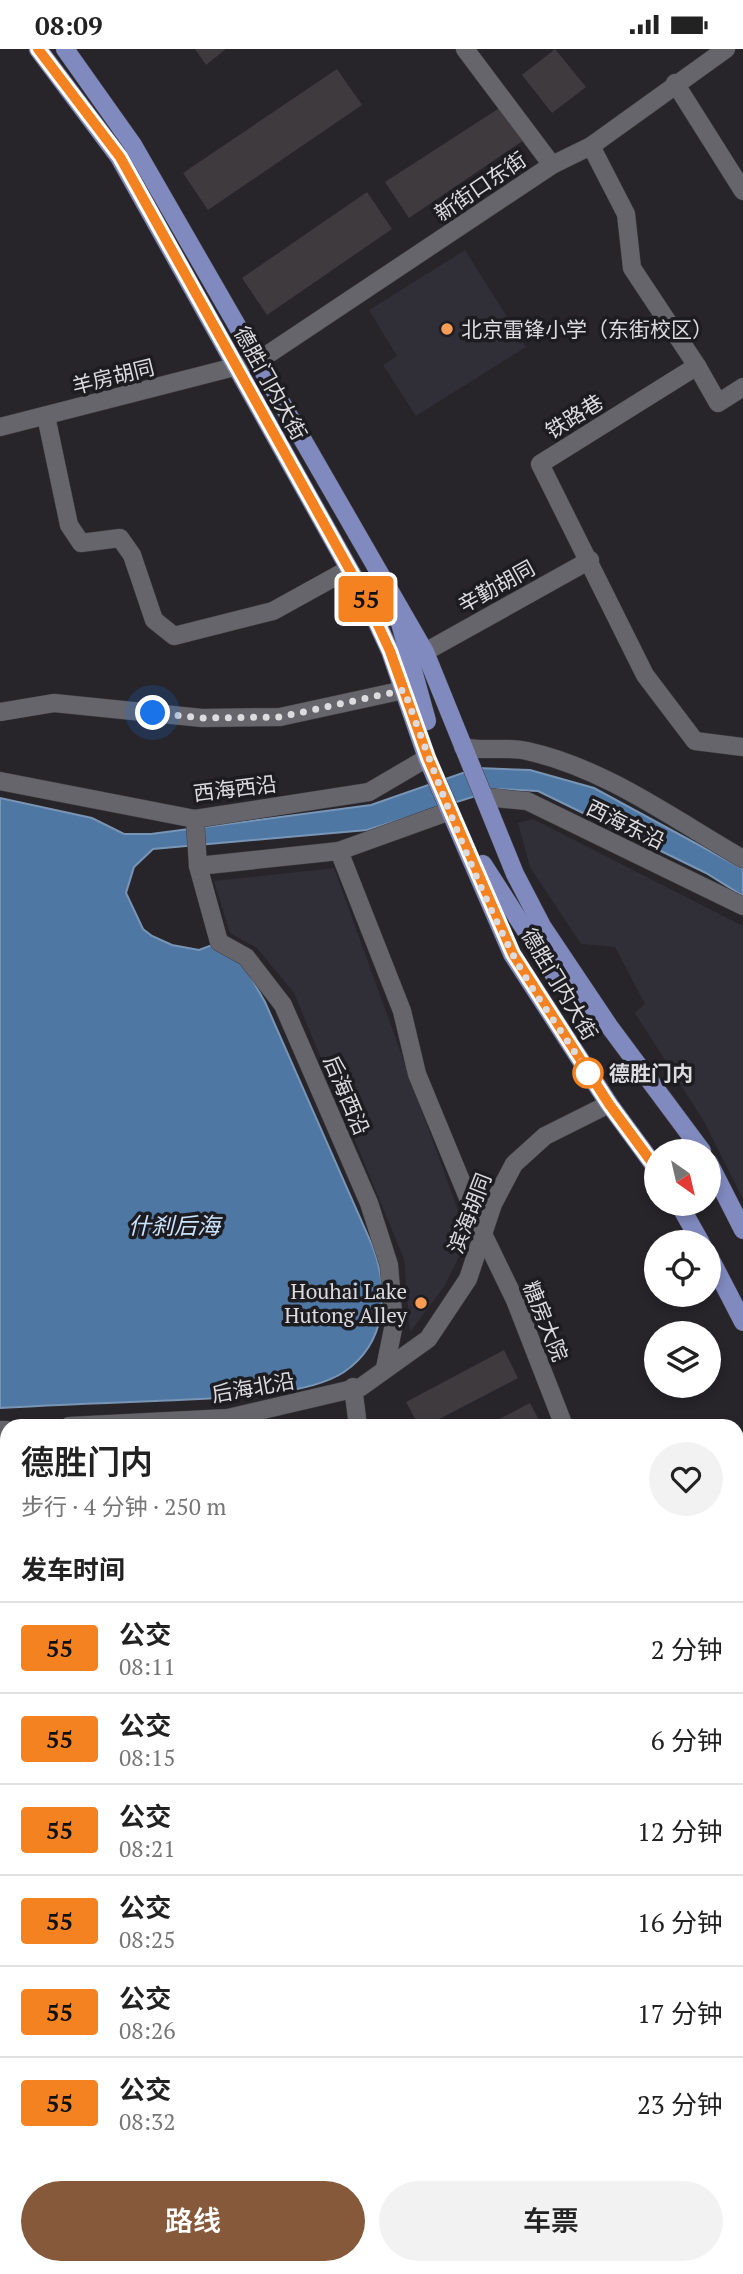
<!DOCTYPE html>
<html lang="zh">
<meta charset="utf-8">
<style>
:root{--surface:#fff;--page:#f2f2f2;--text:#222;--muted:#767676;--line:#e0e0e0;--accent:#855939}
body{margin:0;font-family:"PT Serif","Noto Sans SC",serif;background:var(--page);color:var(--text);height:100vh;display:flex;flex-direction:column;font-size:26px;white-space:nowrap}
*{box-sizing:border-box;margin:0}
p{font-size:23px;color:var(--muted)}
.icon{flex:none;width:38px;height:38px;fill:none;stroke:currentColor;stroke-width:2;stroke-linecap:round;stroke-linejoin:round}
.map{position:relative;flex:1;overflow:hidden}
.side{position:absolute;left:0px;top:1370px;width:744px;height:856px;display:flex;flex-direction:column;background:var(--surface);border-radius:21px 21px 0 0;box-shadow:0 4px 10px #0003}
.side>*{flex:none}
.badge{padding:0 14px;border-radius:5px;font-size:24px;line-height:46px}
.needle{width:46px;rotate:146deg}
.controls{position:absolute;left:644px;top:1090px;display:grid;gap:14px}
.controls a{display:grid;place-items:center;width:77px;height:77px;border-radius:50%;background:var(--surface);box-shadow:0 4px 10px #0003;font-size:35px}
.you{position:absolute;width:35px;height:35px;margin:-18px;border:5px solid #fff;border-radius:50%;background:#1a73e8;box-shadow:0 0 0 10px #1a73e833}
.map>.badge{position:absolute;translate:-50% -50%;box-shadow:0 0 0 4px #fff}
h2{padding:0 21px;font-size:26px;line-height:63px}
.round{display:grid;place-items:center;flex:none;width:74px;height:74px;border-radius:37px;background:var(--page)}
.headline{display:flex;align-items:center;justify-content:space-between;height:119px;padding:0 21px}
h1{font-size:33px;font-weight:600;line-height:52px}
.cta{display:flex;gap:14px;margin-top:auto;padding:14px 21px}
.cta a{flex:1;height:80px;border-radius:42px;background:var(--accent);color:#fff;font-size:28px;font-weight:600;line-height:80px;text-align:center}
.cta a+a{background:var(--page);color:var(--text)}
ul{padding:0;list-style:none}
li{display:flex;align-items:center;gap:21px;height:91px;padding:0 21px;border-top:2px solid var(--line)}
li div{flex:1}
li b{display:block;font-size:26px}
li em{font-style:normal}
li .badge{min-width:77px;font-weight:700;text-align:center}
.status{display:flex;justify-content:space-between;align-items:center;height:49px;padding:0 35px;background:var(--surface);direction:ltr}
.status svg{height:19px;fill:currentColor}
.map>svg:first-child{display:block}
</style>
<div class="status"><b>08:09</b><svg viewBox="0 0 49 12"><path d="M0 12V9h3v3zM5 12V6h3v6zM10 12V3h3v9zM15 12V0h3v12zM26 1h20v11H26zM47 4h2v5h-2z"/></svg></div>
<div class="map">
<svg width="743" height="2225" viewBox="0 0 743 2225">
<rect width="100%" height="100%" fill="#27252a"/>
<g fill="#302e37">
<path d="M465,201L526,298L416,367L383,316L397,307L369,261Z"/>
<path d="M533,770L743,877V1150L705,1074L635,964L645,955L615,898L581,895L530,818L518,774Z"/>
<path d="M334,819L468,1189L444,1238L410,1283L404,1210L294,944L257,899L230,884L214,832Z"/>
<rect x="737" y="1841" width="6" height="47"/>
<path d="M737,1948H743V2063L737,2066Z"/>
<path d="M0,2147L7,2151V2219H142L133,2225H0Z"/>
</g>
<path fill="#492139" d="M743,2083V2225H418L428,2219H737V2086Z"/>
<g fill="#4f77a4" stroke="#7995b5" stroke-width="2">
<path d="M477,719L530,721L594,739L743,820V847L706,824L538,742L498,740L367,781L153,800L134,818L126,844L143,880L152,887L172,896L199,901L212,896L242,913L265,953L373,1198C389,1242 387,1294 344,1323C303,1350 205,1349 155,1352C103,1354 52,1356 0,1359V749L92,769L124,785H151L371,756Z"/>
<rect x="0" y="1488" width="7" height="48"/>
</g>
<g fill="#3e3a3e">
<path d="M195,0H226L206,16Z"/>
<path d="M555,0L586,38L552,64L522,26Z"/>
<path d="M337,20L362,56L208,161L183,124Z"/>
<path d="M501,58L524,91L409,169L385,133Z"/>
<path d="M367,143L392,180L267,266L242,229Z"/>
<path d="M504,1301L518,1329L426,1377H419L406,1353Z"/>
<path d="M530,1354L542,1377H486Z"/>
<rect x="0" y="1415" width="7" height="36"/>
<path d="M7,1614V1655L0,1657V1616Z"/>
<path d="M7,1686V1733L0,1735V1687Z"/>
<rect x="0" y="1814" width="7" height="54"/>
</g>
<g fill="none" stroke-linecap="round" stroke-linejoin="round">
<defs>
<g id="minor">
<path d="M465,0L552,116"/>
<path d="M675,34L743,142"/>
<path d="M591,97L626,165L632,219L697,317L540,415L645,626L695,692L743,698"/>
<path d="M697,317L718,354L743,338"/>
<path d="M46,367L69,476L81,494L120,489L132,506L154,571L174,587L273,562L349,520"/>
<path d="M0,378L258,312L552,116L591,97L726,0"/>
<path d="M425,603L590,511"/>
<path d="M0,663L54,654L202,669L280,668L404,641"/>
<path d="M463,698C484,703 506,697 527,702C605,719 675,771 743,810"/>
<path d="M0,732L195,770L369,743L427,709"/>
<path d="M485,748L527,752L743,857"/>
<path d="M450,762L339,802L402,962L417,1025L483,1185L515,1251L564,1377"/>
<path d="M195,770L198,817L219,893L246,908L283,956L369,1154L389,1216L394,1275L385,1319"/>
<path d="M198,817L339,802"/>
<path d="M353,1338L358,1377"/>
<path d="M69,1377L228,1369L361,1338L428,1290L468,1230L493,1155L514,1115L545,1087L609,1055"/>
<path d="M0,1381H7"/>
<path d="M737,1548H743"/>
<path d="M0,2057L7,2083"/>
<path d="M737,2086L743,2083"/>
<path d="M0,2122L7,2119"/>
<path d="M154,2225L163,2219"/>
<path d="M418,2225L428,2219"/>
</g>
<g id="major">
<path d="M38,0L119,108L366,550L390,602L427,709L512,905L609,1055L656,1119"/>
<path d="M65,0L133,96L425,603L515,825L542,877L609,977L702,1102"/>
<path d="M400,574L427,672"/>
<path d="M483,815L556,929L588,958"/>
<path d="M709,1114L743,1181"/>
<path d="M679,1155L701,1194"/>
<path d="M709,1207L743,1273"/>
<path d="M0,1903H7"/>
<path d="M737,1920H743"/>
</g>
</defs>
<use href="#minor" stroke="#414044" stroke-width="19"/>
<use href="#major" stroke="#414044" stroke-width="19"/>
<use href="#minor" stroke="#66656b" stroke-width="18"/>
<use href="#major" stroke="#818abf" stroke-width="18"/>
</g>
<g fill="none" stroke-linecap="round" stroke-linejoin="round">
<defs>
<path id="line" d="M38,0L120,108L366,550L390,602L428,709L513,905L609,1055L656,1119"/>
</defs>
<use href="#line" stroke="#fff" stroke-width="16"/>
<use href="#line" stroke="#f58220" stroke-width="10"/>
<path stroke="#dcdbde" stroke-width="7" stroke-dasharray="0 12.6" d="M153,664L202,669L280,668L404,641C436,729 469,818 511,902C533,945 563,983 588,1024"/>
</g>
<g fill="#fd9d55" stroke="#1d1c21" stroke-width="2.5">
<circle cx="447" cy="280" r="7"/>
<circle cx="421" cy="1254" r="7"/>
</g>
<circle fill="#fff" stroke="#f58220" stroke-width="3.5" cx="588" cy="1024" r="14"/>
<g text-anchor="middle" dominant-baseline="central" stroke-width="7" stroke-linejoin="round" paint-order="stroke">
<g font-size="21" fill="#dcdbde" stroke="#1d1c21">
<text transform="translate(480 137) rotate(-34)">新街口东街</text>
<text transform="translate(113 327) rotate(-14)">羊房胡同</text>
<text transform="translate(271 334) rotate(61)">德胜门内大街</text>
<text transform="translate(574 367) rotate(-32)">铁路巷</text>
<text transform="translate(496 537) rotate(-29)">辛勤胡同</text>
<text transform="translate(235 739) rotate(-7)">西海西沿</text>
<text transform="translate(626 775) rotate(26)">西海东沿</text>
<text transform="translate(560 935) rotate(59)">德胜门内大街</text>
<text transform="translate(347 1046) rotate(67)">后海西沿</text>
<text transform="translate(469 1164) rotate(-69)">滨海胡同</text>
<text transform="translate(546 1272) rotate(68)">糖房大院</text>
<text transform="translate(253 1338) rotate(-10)">后海北沿</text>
</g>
<g font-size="21" fill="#dcdbde" stroke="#1d1c21" text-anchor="start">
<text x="461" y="280">北京雷锋小学（东街校区）</text>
<text x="407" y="1242" text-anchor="end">Houhai Lake<tspan x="407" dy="24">Hutong Alley</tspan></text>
</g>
<g font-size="21" font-weight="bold" fill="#dcdbde" stroke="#1d1c21" text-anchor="start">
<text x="609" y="1024">德胜门内</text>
</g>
<g font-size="23" font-style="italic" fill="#cbe3fe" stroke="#1d1c21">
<text x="174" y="1176">什刹后海</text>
</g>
</g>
</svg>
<div class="controls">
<a><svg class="needle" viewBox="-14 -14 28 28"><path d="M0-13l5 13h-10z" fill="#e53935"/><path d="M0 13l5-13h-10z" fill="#767676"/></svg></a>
<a><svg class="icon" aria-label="locate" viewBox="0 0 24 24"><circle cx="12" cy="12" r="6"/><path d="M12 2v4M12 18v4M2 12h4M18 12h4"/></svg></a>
<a><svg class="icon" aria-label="layers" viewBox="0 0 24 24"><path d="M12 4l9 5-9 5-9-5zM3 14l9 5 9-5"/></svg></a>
</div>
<div class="you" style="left:153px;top:664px"></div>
<b class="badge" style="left:366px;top:550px;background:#f58220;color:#111">55</b>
<section class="side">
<div class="headline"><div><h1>德胜门内</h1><p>步行 · 4 分钟 · 250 m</p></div><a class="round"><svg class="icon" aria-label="heart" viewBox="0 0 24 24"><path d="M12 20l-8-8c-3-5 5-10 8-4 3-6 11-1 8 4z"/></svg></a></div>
<h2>发车时间</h2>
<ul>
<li><span class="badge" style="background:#f58220;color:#111">55</span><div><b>公交</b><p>08:11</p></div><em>2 分钟</em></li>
<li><span class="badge" style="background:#f58220;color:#111">55</span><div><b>公交</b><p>08:15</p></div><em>6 分钟</em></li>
<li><span class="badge" style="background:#f58220;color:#111">55</span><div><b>公交</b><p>08:21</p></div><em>12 分钟</em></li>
<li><span class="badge" style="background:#f58220;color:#111">55</span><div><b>公交</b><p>08:25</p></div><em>16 分钟</em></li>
<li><span class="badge" style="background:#f58220;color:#111">55</span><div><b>公交</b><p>08:26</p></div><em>17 分钟</em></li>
<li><span class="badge" style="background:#f58220;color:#111">55</span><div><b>公交</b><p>08:32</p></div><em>23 分钟</em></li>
</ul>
<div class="cta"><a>路线</a><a>车票</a></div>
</section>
</div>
